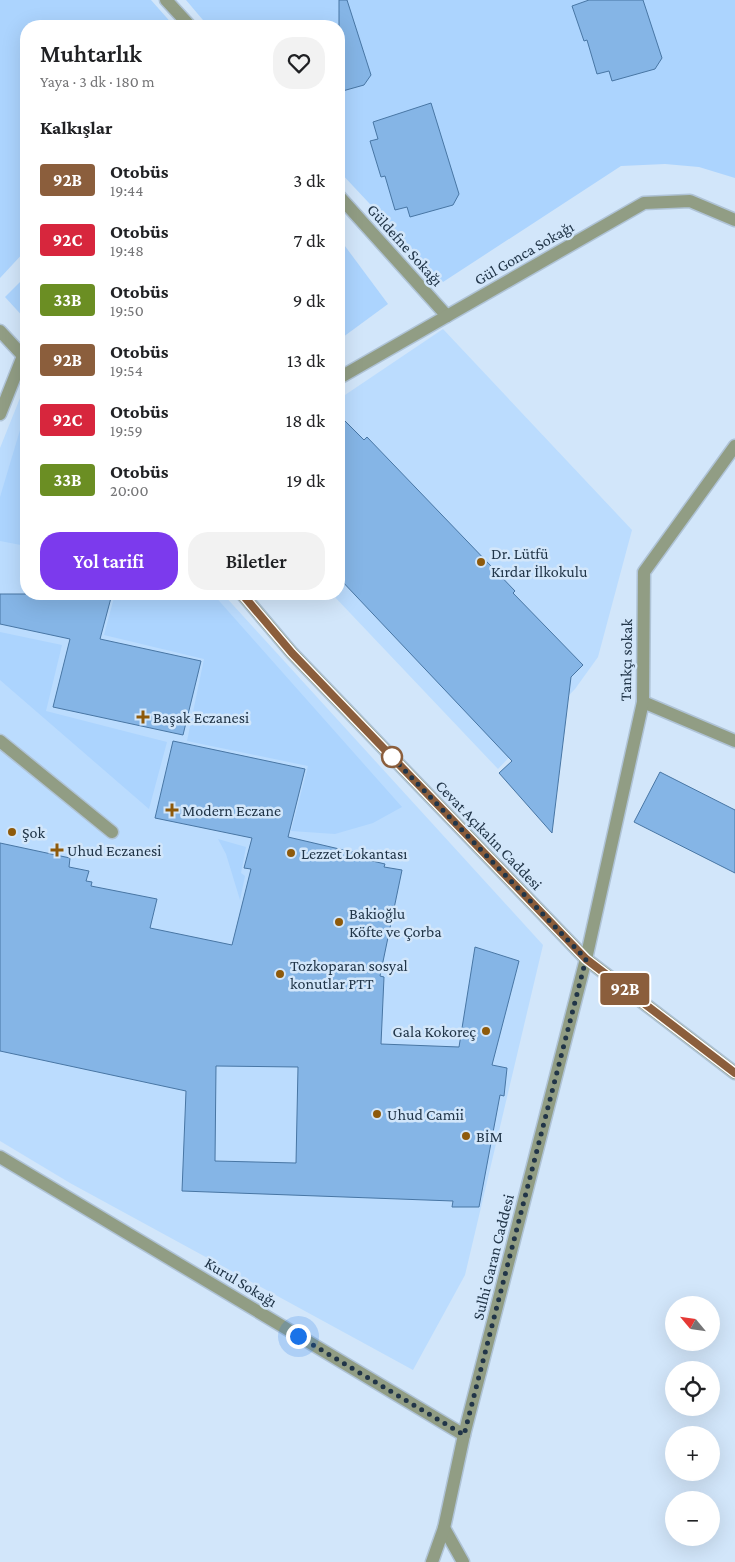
<!DOCTYPE html>
<html lang="tr">
<meta charset="utf-8">
<style>
:root{--surface:#fff;--page:#f2f2f2;--text:#202124;--muted:#757577;--accent:#7c3aed}
body{margin:0;font-family:"Crimson Pro",serif;background:var(--page);color:var(--text);height:100vh;display:flex;flex-direction:column;font-size:19px;white-space:nowrap}
*{box-sizing:border-box;margin:0}
p{font-size:16px;color:var(--muted)}
.icon{flex:none;width:28px;height:28px;fill:none;stroke:currentColor;stroke-width:2;stroke-linecap:round;stroke-linejoin:round}
.map{position:relative;flex:1;overflow:hidden}
.side{position:absolute;left:20px;top:20px;width:325px;height:580px;display:flex;flex-direction:column;background:var(--surface);border-radius:20px;box-shadow:0 5px 20px #0002}
.side>*{flex:none}
.badge{padding:0 10px;border-radius:4px;font-size:18px;line-height:32px}
.needle{width:32px;rotate:299deg}
.buttons{position:absolute;left:665px;top:1296px;display:grid;gap:10px}
.buttons a{display:grid;place-items:center;width:55px;height:55px;border-radius:50%;background:var(--surface);box-shadow:0 5px 20px #0002;font-size:25px}
.you{position:absolute;width:25px;height:25px;margin:-12px;border:4px solid #fff;border-radius:50%;background:#1a73e8;box-shadow:0 0 0 8px #1a73e833}
.map>.badge{position:absolute;translate:-50% -50%;box-shadow:0 0 0 2px #fff}
h2{padding:0 20px;font-size:19px;line-height:45px}
.round{display:grid;place-items:center;flex:none;width:52px;height:52px;border-radius:20px;background:var(--page)}
.overview{display:flex;align-items:center;justify-content:space-between;height:85px;padding:0 20px}
h1{font-size:24px;font-weight:600;line-height:38px}
.primary-button{display:flex;gap:10px;margin-top:auto;padding:10px 20px}
.primary-button a{flex:1;height:58px;border-radius:20px;background:var(--accent);color:#fff;font-size:20px;font-weight:600;line-height:58px;text-align:center}
.primary-button a+a{background:var(--page);color:var(--text)}
ul{padding:0;list-style:none}
li{display:flex;align-items:center;gap:15px;height:60px;padding:0 20px}
li div{flex:1}
li b{display:block;font-size:19px}
li em{font-style:normal}
li .badge{min-width:55px;font-weight:700;text-align:center}
.map>svg:first-child{display:block}
</style>
<div class="map">
<svg width="735" height="1562" viewBox="0 0 735 1562">
<rect width="100%" height="100%" fill="#d2e6fa"/>
<g fill="#bbdcfe">
<path d="M443,329L632,530L598,657L575,689L498,769L332,594H339V399Z"/>
<path d="M26,383V594H223L543,945L465,1275L413,1370L70,1183L0,1141V448Z"/>
</g>
<g fill="#acd4fe">
<path d="M0,0H151L174,26H26V250L0,278Z"/>
<path d="M186,0H735V178L699,167L665,164L621,166L443,282L339,171V26H208Z"/>
<path d="M339,238L388,304L339,340Z"/>
<path d="M26,276V320L5,297Z"/>
<path d="M26,410V546L0,541V497Z"/>
<path d="M115,594H213L402,807L373,823L335,834L291,831L308,766L187,741L204,659L104,635Z"/>
<path d="M0,632L62,645L46,711L167,742L149,809L0,680Z"/>
<path d="M218,839L246,847L241,873L245,876L240,900L226,854Z"/>
</g>
<g fill="#85b5e6" stroke="#4876a4" fill-rule="evenodd">
<path d="M339,0H347L371,75L364,85L339,92Z"/>
<path d="M589,0H643L662,58L655,69L612,81L609,71L597,74L587,40L584,41L572,6Z"/>
<path d="M431,103L459,194L453,205L410,217L407,207L395,210L385,176L381,177L370,141L378,139L373,122Z"/>
<path d="M339,415L364,440L367,437L515,591L513,593L583,665L571,677L552,833L499,773L512,761L339,578Z"/>
<path d="M0,594H112L100,639L201,661L183,735L53,707L70,639L0,624Z"/>
<path d="M173,741L305,769L288,837L365,855L364,859L385,864L384,867L402,870L380,976L384,977L381,1044L459,1047L475,947L519,961L492,1065L507,1068L504,1096L500,1095L479,1207H452L453,1201L182,1191L186,1091L0,1051V843L70,858L69,867L89,871L86,881L92,882L91,886L157,899L150,928L232,945L251,869L244,868L252,838L155,818ZM216,1066L298,1067L296,1163L215,1161Z"/>
<path d="M660,772L735,810V873L634,822Z"/>
</g>
<g fill="none" stroke-linecap="round" stroke-linejoin="round">
<defs>
<path id="service" d="M0,741L112,832"/>
<g id="minor">
<path d="M166,0L190,26"/>
<path d="M339,196L447,316"/>
<path d="M339,378L644,203L690,201L735,220"/>
<path d="M0,414L23,356"/>
<path d="M643,702L735,741"/>
<path d="M586,959L643,702L644,572L735,446"/>
<path d="M0,1157L464,1435"/>
<path d="M444,1528L463,1562"/>
</g>
<g id="tertiary">
<path d="M0,331L26,359"/>
<path d="M242,594L292,653L586,959L735,1073"/>
<path d="M432,1562L444,1528L464,1435L586,959"/>
</g>
</defs>
<use href="#service" stroke="#afc3d6" stroke-width="15"/>
<use href="#minor" stroke="#afc3d6" stroke-width="15"/>
<use href="#tertiary" stroke="#afc3d6" stroke-width="15"/>
<use href="#service" stroke="#919d84" stroke-width="12"/>
<use href="#minor" stroke="#919d84" stroke-width="12"/>
<use href="#tertiary" stroke="#919d84" stroke-width="12"/>
</g>
<g fill="none" stroke-linecap="round" stroke-linejoin="round">
<defs>
<path id="line" d="M242,594L292,653L586,959L735,1073"/>
</defs>
<use href="#line" stroke="#fff" stroke-width="11"/>
<use href="#line" stroke="#8b5e3c" stroke-width="8"/>
<path stroke="#213548" stroke-width="5" stroke-dasharray="0 9" d="M298,1336L464,1435L586,959L386,751L392,757"/>
</g>
<g fill="#8e5a0b" stroke="#d2e6fa" stroke-width="2">
<circle cx="481" cy="562" r="5"/>
<path d="M140.5 709.5h5v5h5v5h-5v5h-5v-5h-5v-5h5z"/>
<path d="M169.5 802.5h5v5h5v5h-5v5h-5v-5h-5v-5h5z"/>
<circle cx="12" cy="832" r="5"/>
<path d="M54.5 842.5h5v5h5v5h-5v5h-5v-5h-5v-5h5z"/>
<circle cx="291" cy="853" r="5"/>
<circle cx="339" cy="922" r="5"/>
<circle cx="280" cy="974" r="5"/>
<circle cx="486" cy="1031" r="5"/>
<circle cx="377" cy="1114" r="5"/>
<circle cx="466" cy="1136" r="5"/>
</g>
<circle fill="#fff" stroke="#8b5e3c" stroke-width="2.5" cx="392" cy="757" r="10"/>
<g text-anchor="middle" dominant-baseline="central" stroke-width="5" stroke-linejoin="round" paint-order="stroke">
<g font-size="16" fill="#213548" stroke="#d2e6fa">
<text transform="translate(405 245) rotate(48)">Güldefne Sokağı</text>
<text transform="translate(524 253) rotate(-30)">Gül Gonca Sokağı</text>
<text transform="translate(626 660) rotate(-89)">Tankçı sokak</text>
<text transform="translate(489 835) rotate(46)">Cevat Açıkalın Caddesi</text>
<text transform="translate(493 1257) rotate(-76)">Sulhi Garan Caddesi</text>
<text transform="translate(241 1282) rotate(31)">Kurul Sokağı</text>
</g>
<g font-size="16" fill="#213548" stroke="#d2e6fa" text-anchor="start">
<text x="491" y="553">Dr. Lütfü<tspan x="491" dy="18">Kırdar İlkokulu</tspan></text>
<text x="153" y="717">Başak Eczanesi</text>
<text x="182" y="810">Modern Eczane</text>
<text x="22" y="832">Şok</text>
<text x="67" y="850">Uhud Eczanesi</text>
<text x="301" y="853">Lezzet Lokantası</text>
<text x="349" y="913">Bakioğlu<tspan x="349" dy="18">Köfte ve Çorba</tspan></text>
<text x="290" y="965">Tozkoparan sosyal<tspan x="290" dy="18">konutlar PTT</tspan></text>
<text x="476" y="1031" text-anchor="end">Gala Kokoreç</text>
<text x="387" y="1114">Uhud Camii</text>
<text x="476" y="1136">BİM</text>
</g>
</g>
</svg>
<div class="buttons">
<a><svg class="needle" viewBox="-14 -14 28 28"><path d="M0-13l5 13h-10z" fill="#e53935"/><path d="M0 13l5-13h-10z" fill="#757577"/></svg></a>
<a><svg class="icon" aria-label="locate" viewBox="0 0 24 24"><circle cx="12" cy="12" r="6"/><path d="M12 2v4M12 18v4M2 12h4M18 12h4"/></svg></a>
<a>+</a>
<a>−</a>
</div>
<div class="you" style="left:298px;top:1336px"></div>
<b class="badge" style="left:625px;top:989px;background:#8b5e3c;color:#fff">92B</b>
<section class="side">
<div class="overview"><div><h1>Muhtarlık</h1><p>Yaya · 3 dk · 180 m</p></div><a class="round"><svg class="icon" aria-label="heart" viewBox="0 0 24 24"><path d="M12 20l-8-8c-3-5 5-10 8-4 3-6 11-1 8 4z"/></svg></a></div>
<h2>Kalkışlar</h2>
<ul>
<li><span class="badge" style="background:#8b5e3c;color:#fff">92B</span><div><b>Otobüs</b><p>19:44</p></div><em>3 dk</em></li>
<li><span class="badge" style="background:#d7263d;color:#fff">92C</span><div><b>Otobüs</b><p>19:48</p></div><em>7 dk</em></li>
<li><span class="badge" style="background:#6b8e23;color:#fff">33B</span><div><b>Otobüs</b><p>19:50</p></div><em>9 dk</em></li>
<li><span class="badge" style="background:#8b5e3c;color:#fff">92B</span><div><b>Otobüs</b><p>19:54</p></div><em>13 dk</em></li>
<li><span class="badge" style="background:#d7263d;color:#fff">92C</span><div><b>Otobüs</b><p>19:59</p></div><em>18 dk</em></li>
<li><span class="badge" style="background:#6b8e23;color:#fff">33B</span><div><b>Otobüs</b><p>20:00</p></div><em>19 dk</em></li>
</ul>
<div class="primary-button"><a>Yol tarifi</a><a>Biletler</a></div>
</section>
</div>
